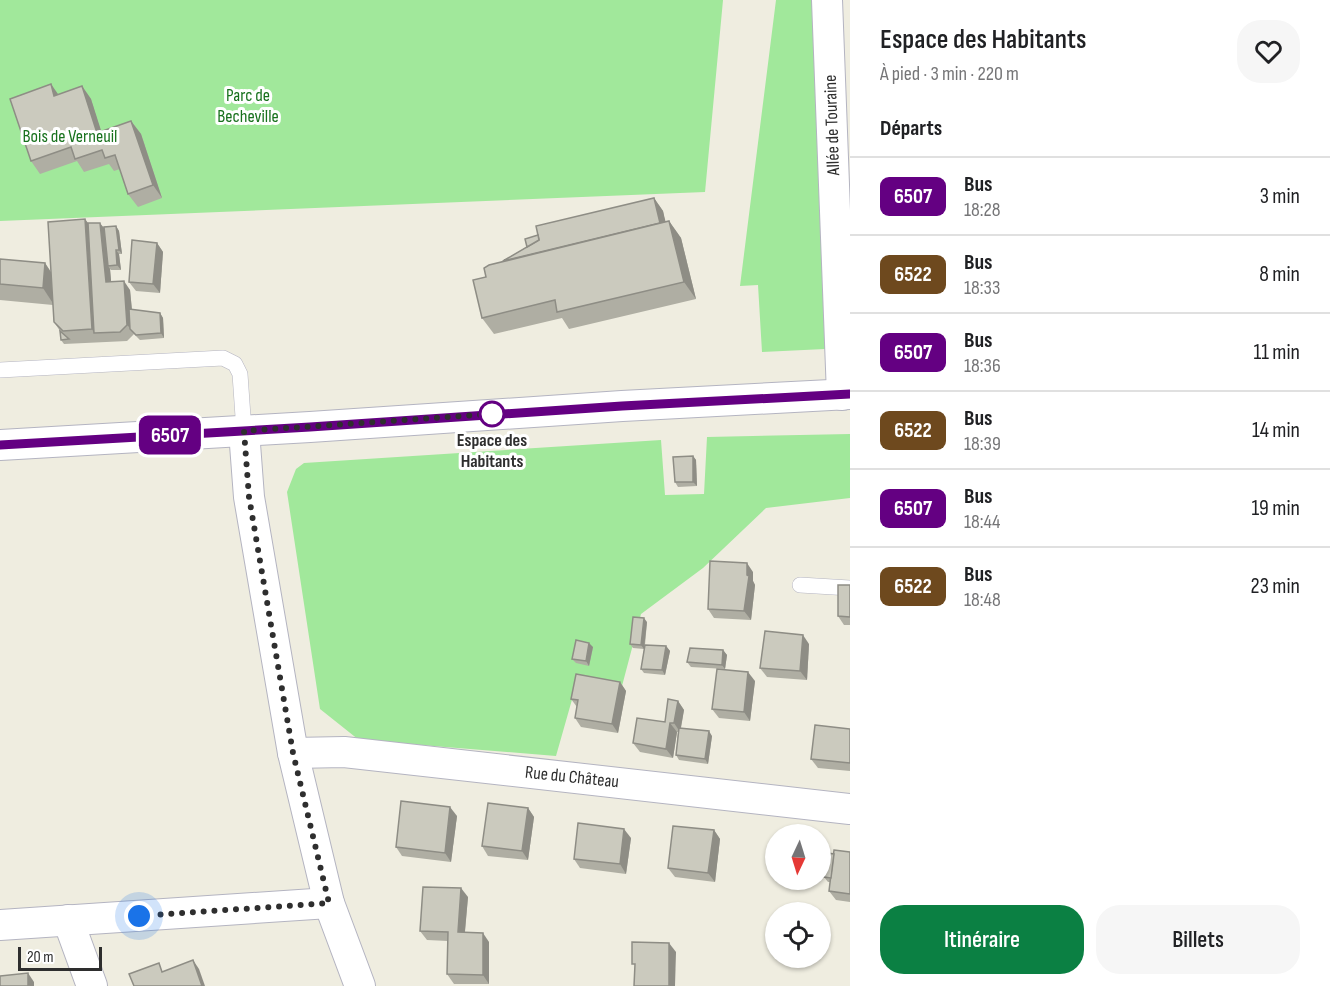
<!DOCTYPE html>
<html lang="fr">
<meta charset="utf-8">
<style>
:root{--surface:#fff;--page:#f6f6f6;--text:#202124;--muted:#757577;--line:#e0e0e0;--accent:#0b8043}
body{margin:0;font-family:"Sofia Sans Condensed",sans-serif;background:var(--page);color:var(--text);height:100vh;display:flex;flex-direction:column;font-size:22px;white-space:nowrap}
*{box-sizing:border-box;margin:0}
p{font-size:20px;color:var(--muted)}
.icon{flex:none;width:33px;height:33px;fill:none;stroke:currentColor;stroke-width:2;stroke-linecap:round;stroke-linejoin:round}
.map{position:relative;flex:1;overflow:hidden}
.side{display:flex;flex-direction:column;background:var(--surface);width:480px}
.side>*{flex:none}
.badge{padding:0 12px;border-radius:9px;font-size:21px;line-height:39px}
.needle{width:39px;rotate:184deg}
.controls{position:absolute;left:765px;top:824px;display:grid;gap:12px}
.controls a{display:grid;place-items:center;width:66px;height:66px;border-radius:50%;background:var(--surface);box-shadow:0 2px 4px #0004;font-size:30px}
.scale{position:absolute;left:18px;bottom:15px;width:84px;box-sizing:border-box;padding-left:6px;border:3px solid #2e2e2e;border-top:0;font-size:16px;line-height:21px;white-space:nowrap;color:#2e2e2e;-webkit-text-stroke:4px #fff;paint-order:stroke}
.you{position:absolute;width:30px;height:30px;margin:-15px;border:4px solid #fff;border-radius:50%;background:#1a73e8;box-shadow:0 0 0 9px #1a73e833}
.map>.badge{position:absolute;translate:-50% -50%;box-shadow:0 0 0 3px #fff}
h2{padding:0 30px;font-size:22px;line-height:54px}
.round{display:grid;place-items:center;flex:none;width:63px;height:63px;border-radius:24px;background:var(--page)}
.head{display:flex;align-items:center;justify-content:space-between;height:102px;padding:0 30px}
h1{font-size:28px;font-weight:600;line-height:45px}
.button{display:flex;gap:12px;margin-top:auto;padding:12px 30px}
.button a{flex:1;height:69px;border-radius:24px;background:var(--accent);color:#fff;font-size:24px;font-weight:600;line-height:69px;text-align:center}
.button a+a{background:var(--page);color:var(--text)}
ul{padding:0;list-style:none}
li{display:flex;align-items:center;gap:18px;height:78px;padding:0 30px;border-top:2px solid var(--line)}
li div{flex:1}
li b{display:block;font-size:22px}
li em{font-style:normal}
li .badge{min-width:66px;font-weight:700;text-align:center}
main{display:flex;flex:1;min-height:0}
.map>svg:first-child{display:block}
</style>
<main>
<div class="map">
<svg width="850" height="986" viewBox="0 0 850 986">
<rect width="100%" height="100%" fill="#efede0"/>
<g fill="#a1e89b">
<path d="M0,0H723L705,192L0,221Z"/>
<path d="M776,0H814L825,349L762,352L758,285L740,286Z"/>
<path d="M850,434V498L766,508L703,568L641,614L622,686L577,682L556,756L359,740L320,709L287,492L296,469L304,463L661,440L665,495L704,494L707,437Z"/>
</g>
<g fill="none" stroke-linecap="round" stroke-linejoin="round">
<defs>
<g id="lane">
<path d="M0,370L223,358L235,364L240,374L244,431"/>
<path d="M800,585L850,588"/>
</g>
<g id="street">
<path d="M827,0L842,395"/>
<path d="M244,431L249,497L293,753L329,903L360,986"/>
<path d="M0,445L310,427L622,406L850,394"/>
<path d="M293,753L344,752L850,809"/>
<path d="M68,920L92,986"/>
<path d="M0,925L329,903"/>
</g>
</defs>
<use href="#lane" stroke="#b4b4c1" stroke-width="16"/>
<use href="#street" stroke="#b4b4c1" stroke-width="32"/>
<use href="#lane" stroke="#fff" stroke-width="15"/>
<use href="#street" stroke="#fff" stroke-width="30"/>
</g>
<g fill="#afaea3">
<path d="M51,84L58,95L82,86L91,99L101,132L131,121L141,134L162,198L138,207L128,194L120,169L114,171L109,164L84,172L77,161L40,174L31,161Z"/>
<path d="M654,198L663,211L665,222L669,221L681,238L696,299L569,329L562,318L494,334L482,318L486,277L502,261L527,247L538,235Z"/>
<path d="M85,219L88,223L104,227L116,226L119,231L122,254H119L121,270H111L110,269L111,281L130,290L132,310L160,313L163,318L164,338L140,340L134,334L127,341L64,344L61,340L60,331L54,322L53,305L0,300V259L45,263L51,272Z"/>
<path d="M157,243L163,252L160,293L136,291L129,282Z"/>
<path d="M693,456L696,460L697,486L678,487L675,482Z"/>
<path d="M753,572V581L755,585L751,620L714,618L708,609Z"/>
<path d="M850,585V625H844L838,616Z"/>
<path d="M647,622L645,645L666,646L670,651L665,675L644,673L641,669L644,649L633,648L630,644Z"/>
<path d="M809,644L807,680L767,677L760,668Z"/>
<path d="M593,647L589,666L576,663L572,659Z"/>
<path d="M723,650L727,655L725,669L691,667L687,662Z"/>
<path d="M755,681L750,721L719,718L712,709Z"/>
<path d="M620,682L626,691L618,733L581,727L575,718L577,707L571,699Z"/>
<path d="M678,701L684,710L681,728L712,736L708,764L679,760L676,755L678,732H677L673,758L640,752L633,743L665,722Z"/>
<path d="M850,729V771L818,768L811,759Z"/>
<path d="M528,808L534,817L528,860L488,856L482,846Z"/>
<path d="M457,816L451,862L402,856L396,847Z"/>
<path d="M714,830L720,839L715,882L675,877L668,868Z"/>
<path d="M631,838L626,874L580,868L574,859Z"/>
<path d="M850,852V902L836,900L829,891L830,882H828L824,877L834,854Z"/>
<path d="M468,897L465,932L489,942V984H454L447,974L448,941L427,940L420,931Z"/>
</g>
<g fill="#8e8d85">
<path d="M51,84L60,97L54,96Z"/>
<path d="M82,86L91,99L106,146L97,133Z"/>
<path d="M131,121L141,134L162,198L153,185Z"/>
<path d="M654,198L663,211L670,240L660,227Z"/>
<path d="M85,219L94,232V333L92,329Z"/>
<path d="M669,221L681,238L696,299L684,282Z"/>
<path d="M100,223L107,232L108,266L110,269L112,291L106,282Z"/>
<path d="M116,226L119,231L122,254L119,250Z"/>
<path d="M157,243L163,252L160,293L153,284Z"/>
<path d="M116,250L119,254L121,270L117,265Z"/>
<path d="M45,263L56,280L54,305L43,288Z"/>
<path d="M124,281L130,290L134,332L127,325Z"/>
<path d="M160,313L163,318L164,338L161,333Z"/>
<path d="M693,456L696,460L697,486L693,482Z"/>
<path d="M747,563L753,572V581L755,585L751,620L744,611Z"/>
<path d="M644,618L647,622L644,649L641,645Z"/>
<path d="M803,635L809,644L807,680L800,671Z"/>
<path d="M589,643L593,647L589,666L586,661Z"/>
<path d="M666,646L670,651L665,675L662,670Z"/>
<path d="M723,650L727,655L725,669L722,665Z"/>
<path d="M748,672L755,681L750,721L744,712Z"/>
<path d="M620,682L626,691L618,733L612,724Z"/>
<path d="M678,701L684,710L680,732L674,723Z"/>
<path d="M670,723L677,732L673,758L666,749Z"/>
<path d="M709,731L712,736L708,764L705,759Z"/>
<path d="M450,807L457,816L451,862L445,853Z"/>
<path d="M528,808L534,817L528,860L522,851Z"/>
<path d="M624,829L631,838L626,874L620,864Z"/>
<path d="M714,830L720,839L715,882L708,873Z"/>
<path d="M461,888L468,897L464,941L458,932Z"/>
<path d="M483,933L489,942V984L483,975Z"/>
<path d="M669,943L676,952L675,986H669Z"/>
<path d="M193,960L199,969L205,986H202Z"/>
<path d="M28,973L34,982V986H28Z"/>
</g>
<g fill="#cbcabe" stroke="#8e8d85" stroke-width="1.5">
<path d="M51,84L54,96L82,86L97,133L131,121L153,185L128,194L115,155L105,158L102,150L75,159L71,147L31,161L10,99Z"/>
<path d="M654,198L660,223L503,261L539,240L536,226Z"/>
<path d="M85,219L92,329L63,331L54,322L48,222Z"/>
<path d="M669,221L684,282L557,312L555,300L482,318L473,280L486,277L484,268L489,265Z"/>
<path d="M88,223H100L106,282L124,281L127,325L120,332L94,333Z"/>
<path d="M116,226L119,250H116L117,265L108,266L104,227Z"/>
<path d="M538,235L539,240L527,247L525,239Z"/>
<path d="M132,240L157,243L153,284L129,282Z"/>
<path d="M0,259L45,263L43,288L0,284Z"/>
<path d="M129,309L160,313L161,333L136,335L130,329Z"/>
<path d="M60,331L69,339L61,340Z"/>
<path d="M693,456V482H675L673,457Z"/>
<path d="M710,561L747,563V575L749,576L744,611L708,609Z"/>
<path d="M838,585H850V617L838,616Z"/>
<path d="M633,617L644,618L641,645L630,644Z"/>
<path d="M765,631L803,635L800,671L760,668Z"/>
<path d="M576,640L589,643L586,661L572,659Z"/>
<path d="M645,645L666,646L662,670L641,669Z"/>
<path d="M690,648L723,650L722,665L687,662Z"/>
<path d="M717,669L748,672L744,712L712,709Z"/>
<path d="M576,674L620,682L612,724L575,718L578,700L571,699Z"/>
<path d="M668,699L678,701L674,723H670L666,749L633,743L637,718L665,722Z"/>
<path d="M815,725L850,729V763L811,759Z"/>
<path d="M679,728L709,731L705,759L676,755Z"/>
<path d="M401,801L450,807L445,853L396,847Z"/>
<path d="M488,803L528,808L522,851L482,846Z"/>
<path d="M578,823L624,829L620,864L574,859Z"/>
<path d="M673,826L714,830L708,873L668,868Z"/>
<path d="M834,850L850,852V894L829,891Z"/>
<path d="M827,853L834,854L831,878L824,877Z"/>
<path d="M423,887L461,888L458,932L483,933V975L447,974L448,932L420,931Z"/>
<path d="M632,942L669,943V986H634L635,964H632Z"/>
<path d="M193,960L202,986H134L129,974L159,963L162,972Z"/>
<path d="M28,973V986H0V976Z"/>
</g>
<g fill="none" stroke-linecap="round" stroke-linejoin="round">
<defs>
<path id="line" d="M0,445L310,427L622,406L850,394"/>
</defs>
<use href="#line" stroke="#fff" stroke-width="14"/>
<use href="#line" stroke="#640082" stroke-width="9"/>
<path stroke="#2e2e2e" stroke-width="6" stroke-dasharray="0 10.8" d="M139,916L329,903L293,753L249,497L244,431L492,414"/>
</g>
<circle fill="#fff" stroke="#640082" stroke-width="3" cx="492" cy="414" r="12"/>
<g text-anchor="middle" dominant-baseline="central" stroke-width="6" stroke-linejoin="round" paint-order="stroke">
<g font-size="18" fill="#17711c" stroke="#fff">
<text x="248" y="95">Parc de<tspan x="248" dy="21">Becheville</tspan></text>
<text x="70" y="136">Bois de Verneuil</text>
</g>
<g font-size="18" fill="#2e2e2e" stroke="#fff">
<text transform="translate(832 125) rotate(-92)">Allée de Touraine</text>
<text transform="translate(572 777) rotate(6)">Rue du Château</text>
</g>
<g font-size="18" font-weight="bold" fill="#2e2e2e" stroke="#fff">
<text x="492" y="440">Espace des<tspan x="492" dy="21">Habitants</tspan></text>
</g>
</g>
</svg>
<div class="controls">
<a><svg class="needle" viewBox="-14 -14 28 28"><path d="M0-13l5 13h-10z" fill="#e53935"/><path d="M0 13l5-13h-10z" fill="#757577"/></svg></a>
<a><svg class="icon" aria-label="locate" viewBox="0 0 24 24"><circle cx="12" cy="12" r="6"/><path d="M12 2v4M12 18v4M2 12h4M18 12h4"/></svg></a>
</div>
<div class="scale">20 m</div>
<div class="you" style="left:139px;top:916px"></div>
<b class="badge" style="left:170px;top:435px;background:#640082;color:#fff">6507</b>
</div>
<section class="side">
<div class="head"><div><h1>Espace des Habitants</h1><p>À pied · 3 min · 220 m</p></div><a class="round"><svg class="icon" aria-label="heart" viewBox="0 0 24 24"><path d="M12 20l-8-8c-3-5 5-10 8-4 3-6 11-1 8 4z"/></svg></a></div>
<h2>Départs</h2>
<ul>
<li><span class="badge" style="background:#640082;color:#fff">6507</span><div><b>Bus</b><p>18:28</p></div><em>3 min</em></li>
<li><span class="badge" style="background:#6e491e;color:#fff">6522</span><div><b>Bus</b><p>18:33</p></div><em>8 min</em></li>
<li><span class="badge" style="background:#640082;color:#fff">6507</span><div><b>Bus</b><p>18:36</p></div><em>11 min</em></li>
<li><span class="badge" style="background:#6e491e;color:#fff">6522</span><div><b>Bus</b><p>18:39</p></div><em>14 min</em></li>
<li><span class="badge" style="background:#640082;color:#fff">6507</span><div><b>Bus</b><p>18:44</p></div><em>19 min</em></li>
<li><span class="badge" style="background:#6e491e;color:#fff">6522</span><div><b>Bus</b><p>18:48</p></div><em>23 min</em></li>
</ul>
<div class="button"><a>Itinéraire</a><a>Billets</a></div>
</section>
</main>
